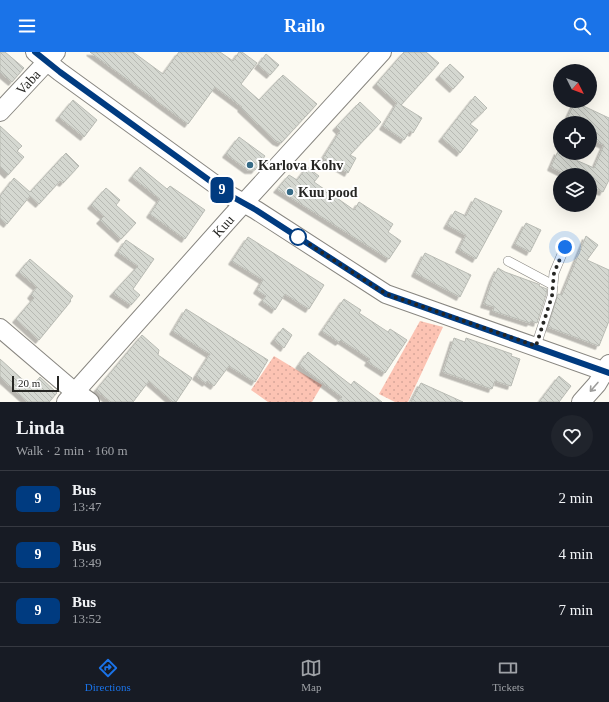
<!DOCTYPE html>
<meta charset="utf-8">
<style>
:root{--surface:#171b24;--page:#20242c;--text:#f1f3f6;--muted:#9ea1a6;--line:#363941;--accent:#1a73e8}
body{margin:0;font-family:Georgia,serif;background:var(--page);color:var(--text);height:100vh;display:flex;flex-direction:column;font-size:15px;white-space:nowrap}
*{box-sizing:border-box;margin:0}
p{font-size:13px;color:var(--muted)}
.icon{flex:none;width:22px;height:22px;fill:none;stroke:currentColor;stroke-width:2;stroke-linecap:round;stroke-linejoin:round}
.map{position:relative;height:350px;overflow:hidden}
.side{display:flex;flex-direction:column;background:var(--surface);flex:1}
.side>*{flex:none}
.badge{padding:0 8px;border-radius:6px;font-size:14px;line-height:26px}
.needle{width:26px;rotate:132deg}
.tools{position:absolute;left:553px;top:12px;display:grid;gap:8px}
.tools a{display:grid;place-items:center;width:44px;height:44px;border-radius:50%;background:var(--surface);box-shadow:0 4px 16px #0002;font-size:20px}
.scale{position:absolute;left:12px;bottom:10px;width:47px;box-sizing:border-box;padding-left:4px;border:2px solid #262623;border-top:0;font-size:11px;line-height:14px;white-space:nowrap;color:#262623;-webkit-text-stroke:3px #fff;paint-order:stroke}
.you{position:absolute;width:20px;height:20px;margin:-10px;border:3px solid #fff;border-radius:50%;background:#1a73e8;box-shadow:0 0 0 6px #1a73e833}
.map>.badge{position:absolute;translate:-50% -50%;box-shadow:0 0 0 2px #fff}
.round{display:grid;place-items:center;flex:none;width:42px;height:42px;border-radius:21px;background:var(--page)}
.overview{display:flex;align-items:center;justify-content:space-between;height:68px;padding:0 16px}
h1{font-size:19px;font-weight:700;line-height:30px}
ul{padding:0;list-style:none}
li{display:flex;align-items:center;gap:12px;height:56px;padding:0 16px;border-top:1px solid var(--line)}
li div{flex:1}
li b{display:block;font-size:15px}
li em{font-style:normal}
li .badge{min-width:44px;font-weight:700;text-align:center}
header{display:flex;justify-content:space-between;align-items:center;height:52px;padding:0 16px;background:var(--accent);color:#fff;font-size:18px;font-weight:700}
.menu{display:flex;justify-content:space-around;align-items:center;height:56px;border-top:1px solid var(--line);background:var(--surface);font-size:11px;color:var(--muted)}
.menu a{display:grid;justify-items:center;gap:2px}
.menu .active{color:var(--accent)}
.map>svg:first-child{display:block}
</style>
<header><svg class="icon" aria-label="menu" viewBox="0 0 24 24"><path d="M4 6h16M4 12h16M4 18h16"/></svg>Railo<svg class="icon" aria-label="search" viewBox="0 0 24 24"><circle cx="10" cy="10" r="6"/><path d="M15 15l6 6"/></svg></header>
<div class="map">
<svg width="609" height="350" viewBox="0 0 609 350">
<defs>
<pattern id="grass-dots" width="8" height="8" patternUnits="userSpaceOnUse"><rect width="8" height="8" fill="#fcc3b3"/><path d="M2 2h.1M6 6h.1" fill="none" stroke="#d8a79a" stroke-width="1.8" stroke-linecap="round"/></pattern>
<pattern id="building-back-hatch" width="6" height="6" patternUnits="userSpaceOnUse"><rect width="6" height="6" fill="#d5d8d1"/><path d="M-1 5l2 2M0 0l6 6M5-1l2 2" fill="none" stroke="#b7b9b3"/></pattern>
<filter id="shadow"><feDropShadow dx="-3.5" dy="3.5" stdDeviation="0" flood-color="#0004"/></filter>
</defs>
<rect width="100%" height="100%" fill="#fcfaf2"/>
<g fill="url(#grass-dots)">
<path d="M420,269L443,275L408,350H395L379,342Z"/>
<path d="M274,304L322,333L312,350H268L251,338Z"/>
</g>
<g fill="url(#building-back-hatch)" stroke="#b9bbb4" filter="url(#shadow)">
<path d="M0,0H5L24,16L12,30L0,20Z"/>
<path d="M90,0H133L163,22L179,0H220L233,9L239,0H242L257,11L241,32L259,48L283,23L317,52L281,91L276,89L241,56L242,55L215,35L188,72Z"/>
<path d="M404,0H426L439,11L401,53L422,66L413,81L410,79L404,88L383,74L397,51L376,32Z"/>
<path d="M266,2L279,13L270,23L258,13Z"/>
<path d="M450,12L464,25L453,37L439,24Z"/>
<path d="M475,44L487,56L470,72L478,78L460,101L442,86Z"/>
<path d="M73,48L97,68L84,85L59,65Z"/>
<path d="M360,50L381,70L350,103L356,106L348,121L323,106L340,79L336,75Z"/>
<path d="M575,50L609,66V128L603,140L590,134V123H567L551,115L558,99L560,101L594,116L604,93L590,86V71H565Z"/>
<path d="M0,74L22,94L17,99L24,105L8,123L0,115Z"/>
<path d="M239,85L265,104L255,118H248L226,102Z"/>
<path d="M66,101L79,114L63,131L60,129L39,152L30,144L7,172L0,166V144L14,126L30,140Z"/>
<path d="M140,115L167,137L170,134L205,158L185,187L150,162L160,147L132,125Z"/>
<path d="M307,115L319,124L314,130L354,158L359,150L393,172L388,180L401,189L389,207L277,137L289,123L297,128Z"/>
<path d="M106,136L120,148L116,153L136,171L121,187L100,168L104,164L91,153Z"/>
<path d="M475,146L502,159L476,207L459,197L466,183L447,173L455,159L466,164Z"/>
<path d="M526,171L541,178L530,200L515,192Z"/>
<path d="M586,184L598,193L587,208L609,218V269L599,294L548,275L558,242L562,243Z"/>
<path d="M248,185L324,233L309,257L285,242L275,258L262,249L266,244L257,238L263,228L232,209Z"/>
<path d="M126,188L154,207L133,237L140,243L131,253L113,241L138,214L118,200Z"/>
<path d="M425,201L471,223L460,245L415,221Z"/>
<path d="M30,207L73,244L70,248L71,249L39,288L16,267L34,246L31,243L37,235L19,220Z"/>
<path d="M498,216L505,220L538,232L540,233L539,234L547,237L546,243L537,271L531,269L530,271L493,259L494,255L484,252L493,226Z"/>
<path d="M344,247L361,258L359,261L388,280L390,277L407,288L385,321L368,310L370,307L341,288L339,290L322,279Z"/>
<path d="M186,257L268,308L255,330L229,314L214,334L207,329L206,331L196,324L210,302L173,279Z"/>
<path d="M283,276L292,283L284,296L274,288Z"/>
<path d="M142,283L159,298L158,303L192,326L176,350H173L149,329L133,350H111L96,338Z"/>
<path d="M454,286L465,290L466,286L512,302L511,304L520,307L511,334L495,329L492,337L443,320Z"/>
<path d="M308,300L351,333L354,329L382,350H338L342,345L299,313Z"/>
<path d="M0,307L31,335L40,325L57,341L49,350H28L0,325Z"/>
<path d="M559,324L571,334L559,350H539Z"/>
<path d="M421,331L463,350H411Z"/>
</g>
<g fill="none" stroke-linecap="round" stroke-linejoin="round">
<defs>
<g id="lane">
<path d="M508,209L553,233"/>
<path d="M536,294L552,244L554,221L565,195"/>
</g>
<g id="street">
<path d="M35,0L60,20L231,144L256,158L386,242L609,321"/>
<path id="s1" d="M0,60L56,0"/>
<path d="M0,276L69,335L90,350"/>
<path id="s2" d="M66,350L232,164L382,0"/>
<path d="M581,350L597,332L609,312"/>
</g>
</defs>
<use href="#lane" stroke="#888680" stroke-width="10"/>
<use href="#street" stroke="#888680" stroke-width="20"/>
<use href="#lane" stroke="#fff" stroke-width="9"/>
<use href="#street" stroke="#fff" stroke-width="18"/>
</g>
<defs><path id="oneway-shaft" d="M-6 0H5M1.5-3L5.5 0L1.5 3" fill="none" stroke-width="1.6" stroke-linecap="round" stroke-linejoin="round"/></defs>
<use stroke="#9d9d9c" href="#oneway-shaft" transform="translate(594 335) rotate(131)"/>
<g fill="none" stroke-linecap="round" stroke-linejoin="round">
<defs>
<path id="line" d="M35,0L60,20L231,144L256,158L386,242L609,321"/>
</defs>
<use href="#line" stroke="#fff" stroke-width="9"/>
<use href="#line" stroke="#003b80" stroke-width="6"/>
<path stroke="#262623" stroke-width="4" stroke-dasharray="0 7.2" d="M298,185L386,242L536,294L552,244L554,221L565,195"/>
</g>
<g fill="#356a86" stroke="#fff" stroke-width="1.5">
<circle cx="250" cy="113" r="4"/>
<circle cx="290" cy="140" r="4"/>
</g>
<circle fill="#fff" stroke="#003b80" stroke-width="2" cx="298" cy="185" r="8"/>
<g text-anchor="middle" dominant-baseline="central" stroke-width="4" stroke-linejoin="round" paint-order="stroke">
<g font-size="14" fill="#262623" stroke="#fff">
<text stroke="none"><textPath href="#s1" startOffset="41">Vaba</textPath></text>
<text stroke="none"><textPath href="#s2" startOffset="236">Kuu</textPath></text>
</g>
<g font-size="14" font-weight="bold" fill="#262623" stroke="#fff" text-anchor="start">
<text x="258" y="113">Karlova Kohv</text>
<text x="298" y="140">Kuu pood</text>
</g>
</g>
</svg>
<div class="tools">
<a><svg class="needle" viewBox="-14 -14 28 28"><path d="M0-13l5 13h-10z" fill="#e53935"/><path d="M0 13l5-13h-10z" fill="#9ea1a6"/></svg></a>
<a><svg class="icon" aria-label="locate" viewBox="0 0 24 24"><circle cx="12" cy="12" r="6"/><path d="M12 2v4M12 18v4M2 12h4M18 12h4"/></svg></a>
<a><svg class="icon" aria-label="layers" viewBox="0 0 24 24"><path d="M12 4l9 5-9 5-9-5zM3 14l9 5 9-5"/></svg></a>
</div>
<div class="scale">20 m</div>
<div class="you" style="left:565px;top:195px"></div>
<b class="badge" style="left:222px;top:138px;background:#003b80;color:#fff">9</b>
</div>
<section class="side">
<div class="overview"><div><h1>Linda</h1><p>Walk · 2 min · 160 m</p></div><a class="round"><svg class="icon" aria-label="heart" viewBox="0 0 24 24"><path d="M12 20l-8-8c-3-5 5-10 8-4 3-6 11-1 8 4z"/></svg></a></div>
<ul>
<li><span class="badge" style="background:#003b80;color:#fff">9</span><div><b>Bus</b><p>13:47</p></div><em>2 min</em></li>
<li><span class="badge" style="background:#003b80;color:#fff">9</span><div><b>Bus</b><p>13:49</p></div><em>4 min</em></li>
<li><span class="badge" style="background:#003b80;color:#fff">9</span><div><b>Bus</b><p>13:52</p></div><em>7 min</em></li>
</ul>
</section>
<nav class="menu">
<a class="active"><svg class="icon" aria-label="directions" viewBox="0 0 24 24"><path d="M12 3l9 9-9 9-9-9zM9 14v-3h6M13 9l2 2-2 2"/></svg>Directions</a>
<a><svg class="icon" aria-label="map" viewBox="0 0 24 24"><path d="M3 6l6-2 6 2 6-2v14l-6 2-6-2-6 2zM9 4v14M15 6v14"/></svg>Map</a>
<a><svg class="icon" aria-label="tickets" viewBox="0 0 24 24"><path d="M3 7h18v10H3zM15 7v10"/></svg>Tickets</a>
</nav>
